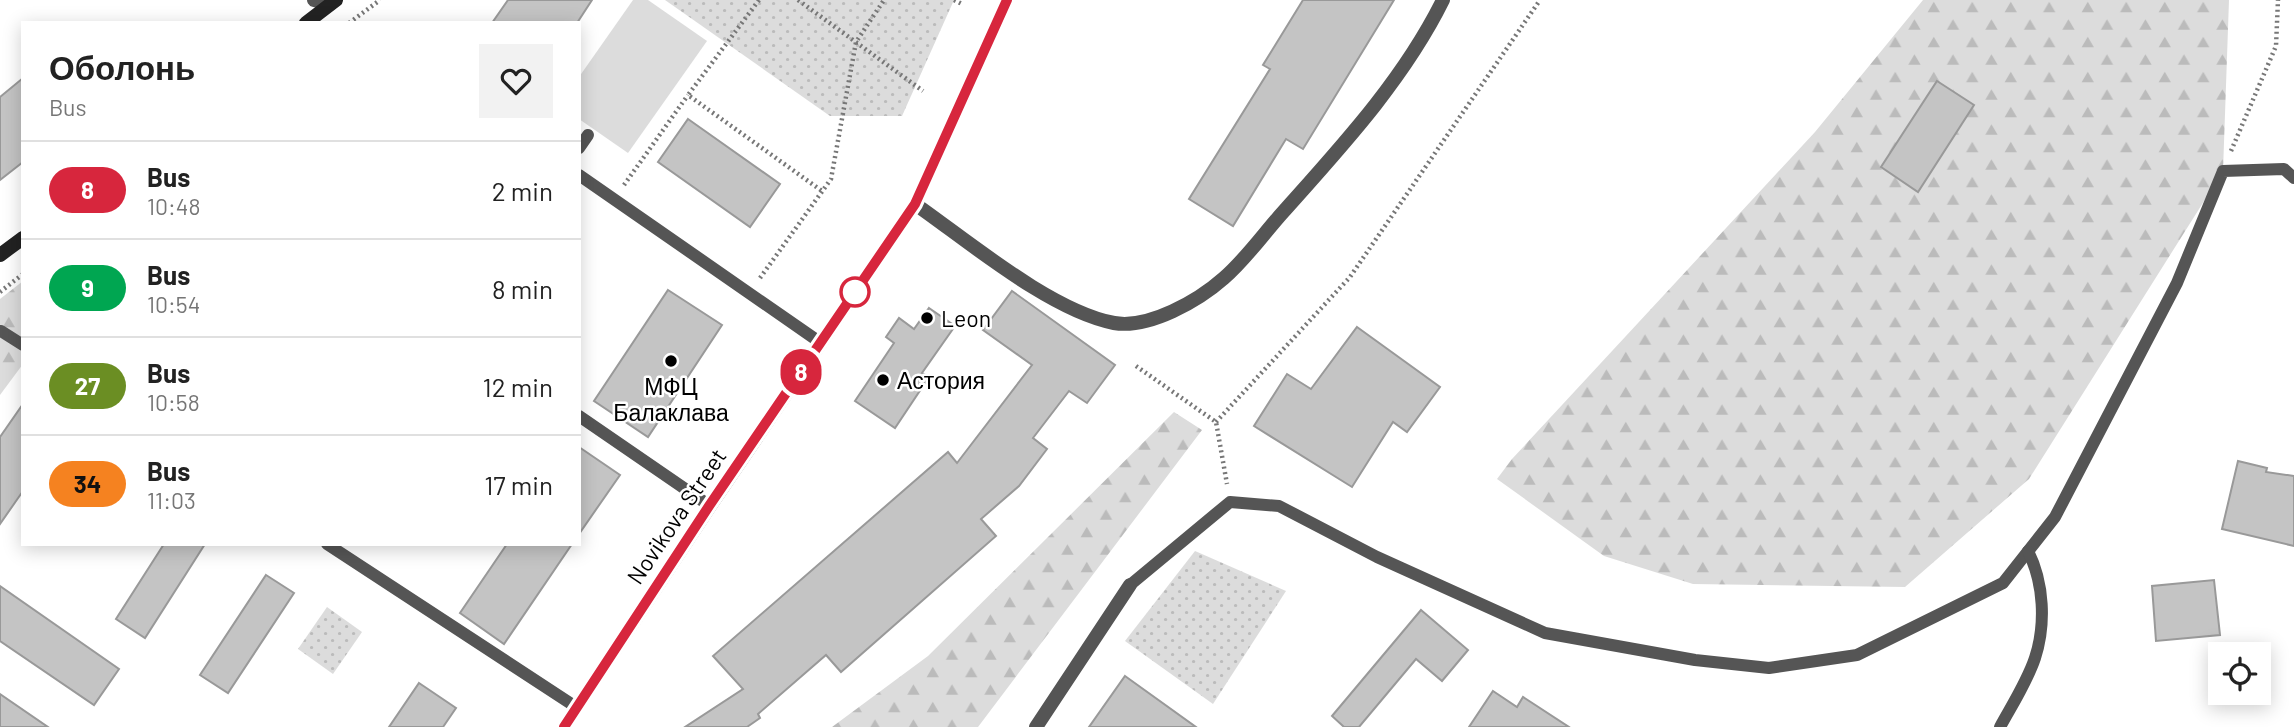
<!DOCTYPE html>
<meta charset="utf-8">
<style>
:root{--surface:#fff;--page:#f2f2f2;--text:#222;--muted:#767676;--line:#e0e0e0}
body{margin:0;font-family:Barlow,sans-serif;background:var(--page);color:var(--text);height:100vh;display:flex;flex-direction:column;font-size:26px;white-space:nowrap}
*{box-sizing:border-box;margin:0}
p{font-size:23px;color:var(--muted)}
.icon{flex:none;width:38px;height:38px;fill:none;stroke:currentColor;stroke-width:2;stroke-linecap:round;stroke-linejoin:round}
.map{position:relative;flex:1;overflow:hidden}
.sheet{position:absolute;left:21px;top:21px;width:560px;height:525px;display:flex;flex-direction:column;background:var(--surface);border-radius:0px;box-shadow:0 4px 18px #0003}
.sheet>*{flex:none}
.badge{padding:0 14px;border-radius:23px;font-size:24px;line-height:46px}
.controls{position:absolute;left:2208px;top:642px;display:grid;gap:14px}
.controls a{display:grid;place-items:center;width:63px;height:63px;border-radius:0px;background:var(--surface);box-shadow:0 4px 18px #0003;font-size:35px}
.map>.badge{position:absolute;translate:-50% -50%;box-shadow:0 0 0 4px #fff}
.round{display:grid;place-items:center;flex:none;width:74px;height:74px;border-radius:0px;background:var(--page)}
.summary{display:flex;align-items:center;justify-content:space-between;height:119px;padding:0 28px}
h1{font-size:33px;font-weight:800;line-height:52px}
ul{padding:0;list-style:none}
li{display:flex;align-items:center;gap:21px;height:98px;padding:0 28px;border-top:2px solid var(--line)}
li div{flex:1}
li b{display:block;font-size:26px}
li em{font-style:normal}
li .badge{min-width:77px;font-weight:700;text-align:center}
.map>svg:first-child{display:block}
</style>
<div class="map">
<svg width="2294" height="727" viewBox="0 0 2294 727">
<defs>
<pattern id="grass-dots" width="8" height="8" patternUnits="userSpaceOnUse" patternTransform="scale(1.75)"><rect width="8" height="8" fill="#dcdcdc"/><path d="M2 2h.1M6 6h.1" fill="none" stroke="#bbb" stroke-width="1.8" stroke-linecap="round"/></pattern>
<pattern id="forest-firs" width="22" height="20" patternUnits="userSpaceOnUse" patternTransform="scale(1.75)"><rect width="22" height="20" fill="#dcdcdc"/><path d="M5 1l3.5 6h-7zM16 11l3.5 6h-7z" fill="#bbb"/></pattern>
</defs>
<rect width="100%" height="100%" fill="#fff"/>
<g fill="url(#grass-dots)">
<path d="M665,0H954L902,116H830Z"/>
<path d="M1195,551L1286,591L1213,704L1125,641Z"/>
<path d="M327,607L362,632L333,674L298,649Z"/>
</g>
<g fill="url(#forest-firs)">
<path d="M1923,0H2229L2223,171L2029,479L1905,587L1693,584L1604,556L1497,479L1512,459L1815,132Z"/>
<path d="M23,281V364L0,395V299Z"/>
<path d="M1174,412L1202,430L978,727H832L928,656Z"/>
</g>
<path fill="#dcdcdc" d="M633,0H648L707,41L628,153L579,119V77Z"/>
<g fill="#c4c4c4" stroke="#999" stroke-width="2">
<path d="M508,0H592L577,23H492Z"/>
<path d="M1303,0H1394L1303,149L1286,139L1233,226L1189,199L1270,69L1263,65Z"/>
<path d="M23,78V162L0,180V97Z"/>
<path d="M1937,81L1974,105L1918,192L1881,167Z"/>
<path d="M688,119L780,184L750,227L658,162Z"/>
<path d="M668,290L722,325L648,437L594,401Z"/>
<path d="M1012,291L1115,365L1087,403L1069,391L1033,438L1047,449L1019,486L981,519L996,536L841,672L826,655L758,714L760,718L747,727H685L743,689L713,656L948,452L957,463L1032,365L983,330Z"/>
<path d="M929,308L955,326L922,373L929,377L895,428L855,401L894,343L886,337L899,318L914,329Z"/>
<path d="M1357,327L1440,387L1407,432L1393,422L1352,487L1254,426L1287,374L1311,389Z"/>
<path d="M23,404V491L0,524V437Z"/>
<path d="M579,447L620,475L579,534Z"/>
<path d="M2238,461L2267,468L2266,472L2294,476V546L2222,529Z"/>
<path d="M164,544H205L145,638L116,619Z"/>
<path d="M507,544H572L504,644L460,613Z"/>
<path d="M266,575L294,593L228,693L200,675Z"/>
<path d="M2214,580L2220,635L2156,641L2152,586Z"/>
<path d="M0,586L119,669L94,705L0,641Z"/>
<path d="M1421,610L1468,650L1442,681L1416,659L1359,727H1344L1332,716Z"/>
<path d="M1125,676L1196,727H1089Z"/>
<path d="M419,683L456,708L443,727H389Z"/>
<path d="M1493,691L1517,707L1523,697L1569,727H1469Z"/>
<path d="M0,694L48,727H0Z"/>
</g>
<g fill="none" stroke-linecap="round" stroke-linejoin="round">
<g stroke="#777" stroke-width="4.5" stroke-dasharray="2 3.5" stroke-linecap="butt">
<path d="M759,0L688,95L822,191"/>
<path d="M798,0L923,91"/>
<path d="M954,0L962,4"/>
<path d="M349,23L380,0"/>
<path d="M2231,151L2276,46L2278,0"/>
<path d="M624,185L688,95"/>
<path d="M760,278L831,179L856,42L884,0"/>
<path d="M0,292L23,274"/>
<path d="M1136,366L1216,422L1227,484"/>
<path d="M1216,422L1350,277L1540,0"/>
</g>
<g stroke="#555" stroke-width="12">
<path d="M579,148L588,135"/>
<path d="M579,175L821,343"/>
<path d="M1,331L23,345"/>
<path d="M579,416L710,506"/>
<path d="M327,544L576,707"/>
<path d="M1130,585L1230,502L1279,506L1377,557L1545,633L1695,660L1769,668L1857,655L2003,583L2055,517L2177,283L2223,171L2284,169L2294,178"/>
<path d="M2000,727C2012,705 2027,682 2035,658C2046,624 2044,583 2028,551"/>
</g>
<g stroke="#555" stroke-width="14">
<path d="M314,0L330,4"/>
<path d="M915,204C968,241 1051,311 1114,323C1149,329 1198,301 1224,278C1246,259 1264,233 1284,211C1342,146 1404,79 1443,0"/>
<path d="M1036,727L1130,585"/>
</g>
<g stroke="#222" stroke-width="14">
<path d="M306,23L336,0"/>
<path d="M0,255L23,238"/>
<path d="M564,727L710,506L915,204L1007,0"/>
</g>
</g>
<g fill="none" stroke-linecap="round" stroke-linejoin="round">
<defs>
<path id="line" d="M564,727L709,506L915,204L1007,0"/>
</defs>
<use href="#line" stroke="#fff" stroke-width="16"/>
<use href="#line" stroke="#d7263d" stroke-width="10"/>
</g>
<circle fill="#fff" stroke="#d7263d" stroke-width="3.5" cx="855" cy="292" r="14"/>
<g fill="#000" stroke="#fff" stroke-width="2.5">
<circle cx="927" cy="318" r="7"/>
<circle cx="671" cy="361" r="7"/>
<circle cx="883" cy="380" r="7"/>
</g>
<g text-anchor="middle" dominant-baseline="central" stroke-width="5" stroke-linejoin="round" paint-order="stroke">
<g font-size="23" fill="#000" stroke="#fff" text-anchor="start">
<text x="941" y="318">Leon</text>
<text x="897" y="380">Астория</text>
<text x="671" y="386" text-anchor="middle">МФЦ<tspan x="671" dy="26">Балаклава</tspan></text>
</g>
<g font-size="23" fill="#000" stroke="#fff">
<text transform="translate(676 516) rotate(-56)">Novikova Street</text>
</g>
</g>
</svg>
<div class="controls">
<a><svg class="icon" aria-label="locate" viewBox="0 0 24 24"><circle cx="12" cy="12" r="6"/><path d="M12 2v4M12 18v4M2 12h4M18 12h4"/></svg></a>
</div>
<b class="badge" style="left:801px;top:372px;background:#d7263d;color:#fff">8</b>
<section class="sheet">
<div class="summary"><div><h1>Оболонь</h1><p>Bus</p></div><a class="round"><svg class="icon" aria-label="heart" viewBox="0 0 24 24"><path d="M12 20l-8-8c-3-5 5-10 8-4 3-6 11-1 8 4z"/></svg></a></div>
<ul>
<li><span class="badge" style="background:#d7263d;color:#fff">8</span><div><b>Bus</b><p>10:48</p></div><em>2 min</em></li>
<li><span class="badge" style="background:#00a651;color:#fff">9</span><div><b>Bus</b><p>10:54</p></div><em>8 min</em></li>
<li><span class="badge" style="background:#6b8e23;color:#fff">27</span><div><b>Bus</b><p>10:58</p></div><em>12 min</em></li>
<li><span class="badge" style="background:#f58220;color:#111">34</span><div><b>Bus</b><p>11:03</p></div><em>17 min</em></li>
</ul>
</section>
</div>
